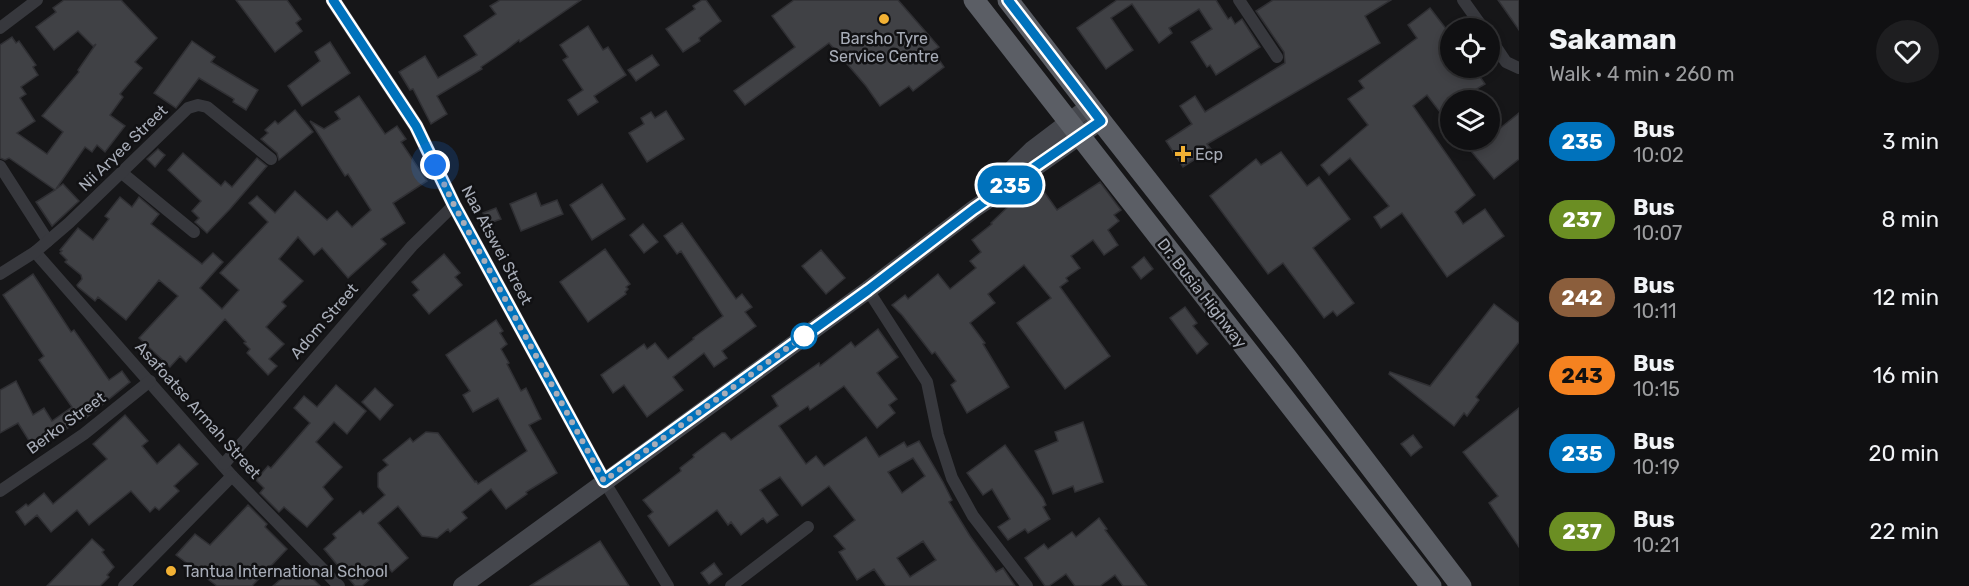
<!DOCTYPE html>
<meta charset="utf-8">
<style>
:root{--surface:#101012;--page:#1e1e20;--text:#f1f3f6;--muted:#9c9d9f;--line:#303032}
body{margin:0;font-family:Rubik,sans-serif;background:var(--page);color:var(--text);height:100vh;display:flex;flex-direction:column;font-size:22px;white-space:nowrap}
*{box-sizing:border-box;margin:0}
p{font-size:20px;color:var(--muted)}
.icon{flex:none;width:33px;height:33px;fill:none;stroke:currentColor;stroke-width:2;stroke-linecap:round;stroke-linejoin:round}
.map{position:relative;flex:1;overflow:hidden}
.side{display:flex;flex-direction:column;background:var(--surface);width:450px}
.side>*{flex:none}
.badge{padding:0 12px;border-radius:20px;font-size:21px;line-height:39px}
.buttons{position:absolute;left:1440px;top:18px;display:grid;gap:12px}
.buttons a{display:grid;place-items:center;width:60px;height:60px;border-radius:50%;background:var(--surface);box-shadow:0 3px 9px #0003,0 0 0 2px var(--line);font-size:30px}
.you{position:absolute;width:30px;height:30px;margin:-15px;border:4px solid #fff;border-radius:50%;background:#1a73e8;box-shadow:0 0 0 9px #1a73e833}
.map>.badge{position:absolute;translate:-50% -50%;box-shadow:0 0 0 3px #fff}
.round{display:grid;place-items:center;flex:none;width:63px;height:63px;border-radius:32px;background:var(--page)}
.headline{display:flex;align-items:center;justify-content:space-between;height:102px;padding:0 30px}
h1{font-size:28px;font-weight:700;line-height:45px}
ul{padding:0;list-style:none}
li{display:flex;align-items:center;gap:18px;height:78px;padding:0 30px}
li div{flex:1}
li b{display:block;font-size:22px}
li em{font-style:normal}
li .badge{min-width:66px;font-weight:700;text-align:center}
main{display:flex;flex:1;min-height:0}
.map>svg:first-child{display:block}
</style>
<main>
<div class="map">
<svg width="1519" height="586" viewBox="0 0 1519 586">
<rect width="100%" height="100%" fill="#161618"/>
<g fill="#404145" stroke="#303034" stroke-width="1.5" fill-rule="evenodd">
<path d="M64,0H121L157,38L135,62L142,68L120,94L123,97L110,115L125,126L105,152L97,145L92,152L85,147L56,189L63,184L79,201L52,226L36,202L55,190L9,158L5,160L0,158V45L12,37L16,43L19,41L36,65L33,67L38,75L21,87L26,94L20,98L35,121L17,133L47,154L63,132L42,116L79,72L78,70L96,44L93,46L78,31L54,50L36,27L56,12L53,8Z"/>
<path d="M236,0H287L301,19L296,23L302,31L275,52Z"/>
<path d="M500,0H581L520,42L519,40L506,50L481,67L482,69L437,96L447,114L431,124L413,89L410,90L399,72L425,56L438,78L477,55L464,36L496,14L490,6Z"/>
<path d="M702,0H706L721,21L699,38L700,41L683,52L666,29L695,9L693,6Z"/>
<path d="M794,0H898L939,47L933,51L944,67L913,91L909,86L880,106L866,86L829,43L745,105L734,91L795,47L772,16Z"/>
<path d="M1117,0H1216L1228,19L1231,17L1235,24L1242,19L1260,47L1216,75L1210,65L1207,67L1191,42L1212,29L1199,9L1169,28L1172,33L1159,43L1132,4L1111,18L1133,50L1106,69L1077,28Z"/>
<path d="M1273,0H1391L1365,16L1380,43L1207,144L1211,149L1183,167L1166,141L1192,124L1180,106L1195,96L1205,112L1285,63L1284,52L1256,11Z"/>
<path d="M1498,0H1519V30Z"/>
<path d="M1430,8L1450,34V68H1474L1485,84L1458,100H1450V125L1427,95L1413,106L1475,195L1455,212L1463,224L1485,209L1504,236L1447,277L1402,213L1381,228L1374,217L1389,206L1350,158L1329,175L1321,165L1368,125L1348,99L1364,88L1359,81L1417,38L1408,25Z"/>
<path d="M588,26L603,50L608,47L626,75L594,96L598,102L578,115L568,100L583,90L563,60L568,57L560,45Z"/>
<path d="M192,41L215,57L211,62L258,90L246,110L233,102L234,99L199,78L176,108L154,93Z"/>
<path d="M330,42L350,73L302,106L288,86L320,61L315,52Z"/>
<path d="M652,55L659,65L636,81L628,70Z"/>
<path d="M359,96L385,134L397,126L406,139L401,142L427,181L393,203L405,223L381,239L386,244L348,278L322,248L314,255L298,237L279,259L303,281L282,302L286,306L266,327L284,344L269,359L277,366L268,375L247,353L250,349L244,343L246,342L225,319L186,362L180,356L170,367L139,338L178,296L159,280L126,320L98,297L95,301L78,287L77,285L82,279L81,275L65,262L67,260L60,253L62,251L60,250L78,228L93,240L109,219L105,216L120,197L132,207L139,197L159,214L151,224L202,264L213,253L223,262L200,288L222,309L239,290L220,273L268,222L249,203L257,196L275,213L295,191L327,220L337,211L352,227L371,210L348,174L345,176L310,121L324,129L340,119L335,112Z"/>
<path d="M295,110L313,132L279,160L277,153L261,139L268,133L265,130L275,121L278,124Z"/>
<path d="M666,111L684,139L647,162L629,133L644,124L641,118L651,112L655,118Z"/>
<path d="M1519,113V159L1494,179L1462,140H1490V119L1498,130Z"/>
<path d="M158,149L165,155L155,167L147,159Z"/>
<path d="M1281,152L1307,186L1319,177L1350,219L1313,248L1354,303L1337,316L1333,311L1324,318L1283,263L1268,274L1210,196L1256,159L1261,165Z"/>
<path d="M183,153L221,186L225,181L232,187L257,158L267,166L230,209L207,233L195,222L199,218L192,211L201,201L168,170Z"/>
<path d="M1100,182L1121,210L1114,215L1119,221L1108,230L1118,245L1104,255L1093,240L1071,256L1080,268L1066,278L1068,281L1060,287L1110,356L1065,389L1017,323L1051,298L1024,265L988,294L995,303L970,323L985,343L983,344L1009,387L967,413L951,385L956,381L935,352L932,354L902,315L892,305L905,295L908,299L938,274L950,289L976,268L970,261L981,252L972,240L992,224L991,223L1015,200L1017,202L1040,186L1057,210Z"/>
<path d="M602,184L625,219L592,240L570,205Z"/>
<path d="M536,193L541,206L557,200L563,214L521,231L510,204Z"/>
<path d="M496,208L501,219L487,224L483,213Z"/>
<path d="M682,223L736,299L742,294L752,307L745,312L756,326L722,351L727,358L714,367L704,353L673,377L683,390L647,417L624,385L613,393L601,375L644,344L647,349L655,343L668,359L694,339L693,338L723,316L681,251L677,254L664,236Z"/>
<path d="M643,224L658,242L644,253L630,235Z"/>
<path d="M605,249L630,284L626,287L628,289L625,292L626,294L588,322L560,282Z"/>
<path d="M821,250L845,278L826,294L802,266Z"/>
<path d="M444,254L460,273L455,277L462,285L429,314L413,295L419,290L412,282Z"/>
<path d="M1144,257L1153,269L1141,279L1132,267Z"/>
<path d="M33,274L71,332L74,330L109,380L122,371L130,382L86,418L84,416L36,452L18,423L0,433V390L16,381L33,415L44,408L52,421L72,407L39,360L44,356L3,295Z"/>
<path d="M1494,304L1519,323V342L1476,397L1479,400L1467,416L1464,413L1454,426L1389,374L1390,372L1430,386Z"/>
<path d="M1185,307L1197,323L1193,326L1208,344L1197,354L1170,318Z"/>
<path d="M496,320L503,331L500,333L507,344L501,349L509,363L507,364L521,391L526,388L541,419L529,425L557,473L526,492L527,494L506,509L491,489L462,512L467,518L450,532L448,529L437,538L422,536L398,506L378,523L408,558L392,572L386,565L362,586H355L324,549L336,538L333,534L360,511L363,514L385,495L378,487V473L388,465L383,460L410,438L413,442L426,432L438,433L475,482L476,481L478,484L527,451L498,398L473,412L463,395L470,391L446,355Z"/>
<path d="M878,329L898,357L877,373L897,399L889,405L895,413L877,428L844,386L810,410L808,406L779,426L806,464L816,456L824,466L866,437L879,457L904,442L907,447L919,441L943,482L952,500L949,502L970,536L996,572L1003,568L1015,586H886L874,569L857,580L839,552L845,549L834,536L855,520L829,486L802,506L780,477L760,490L778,515L767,523L763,518L741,535L731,522L728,525L717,510L669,546L648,516L653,512L643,500L681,471L680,468L694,457L693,455L722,433H725L731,440L778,406L772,396L819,363L820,366L851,342L855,347ZM913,458L925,476L902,493L888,472ZM923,541L936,560L910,577L897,558Z"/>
<path d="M336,385L366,411L347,434L334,422L316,442L342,467L323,487L333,499L307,527L284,507L279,512L260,493L264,488L256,480L268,466L271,468L310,423L294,408L304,396L317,407Z"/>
<path d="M375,388L393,405L380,420L362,402Z"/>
<path d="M1519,408V547L1489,503L1498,496L1463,452Z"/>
<path d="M125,415L148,441L142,446L157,464L179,444L198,464L174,486L179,491L159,510L155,507L150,512L131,491L89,525L77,510L51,532L37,515L25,525L16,512L26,504L28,506L44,493L53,504L107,459L93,444Z"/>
<path d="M1083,422L1103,482L1075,492L1073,486L1053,494L1035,451L1058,441L1055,432Z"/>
<path d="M1413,435L1422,447L1411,456L1401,444Z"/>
<path d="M1005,445L1043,498L1046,505L1043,507L1050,519L1028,533L1025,529L1008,540L998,527L1010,519L992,489L983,495L967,473Z"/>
<path d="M248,505L267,524L265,527L287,549L252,586H217L176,555L195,534L210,545Z"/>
<path d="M1099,518L1107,529L1105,530L1147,586H1123L1115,575L1100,586H1075L1066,574L1049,586H1045L1025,558L1044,544L1048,549L1072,532L1076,537Z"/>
<path d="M92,539L104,550L102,552L114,567L107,575L109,577L100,586H47Z"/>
<path d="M600,541L629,586H530Z"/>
<path d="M714,563L722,574L709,584L701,573Z"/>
<path d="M298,564L320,586H273Z"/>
</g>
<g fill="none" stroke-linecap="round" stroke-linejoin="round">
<g stroke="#37383d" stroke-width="12">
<path d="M1239,0L1277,57"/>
<path d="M1463,0L1483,28"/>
<path d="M0,28L37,0"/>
<path d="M1490,38L1506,62L1519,68"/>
<path d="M0,166L48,241"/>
<path d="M122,173L194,232"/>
<path d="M35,252L232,476L339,586"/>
<path d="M0,274L35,252L69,223L188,108L198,105L207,107L271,159"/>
<path d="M868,290L927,382L938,435L952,478L973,516L1027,586"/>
<path d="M224,464L412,246L454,205"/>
<path d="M604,481L668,586"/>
<path d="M0,491L84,434L150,381"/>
<path d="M124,586L232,476"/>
<path d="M731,586L808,527"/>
</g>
<path stroke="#37383d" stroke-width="15" d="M333,0L416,126L454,205L604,481"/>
<g stroke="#45474d" stroke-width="18">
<path d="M994,187L1032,150L1090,106"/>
<path d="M462,586L868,290L974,209L1020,178L1101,121"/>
</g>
<g stroke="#5b5e65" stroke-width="21">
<path d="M974,0L1431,586"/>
<path d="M1008,0L1101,121L1288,359L1461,586"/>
</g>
</g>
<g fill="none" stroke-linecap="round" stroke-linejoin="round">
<defs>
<path id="line" d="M333,0L416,126L454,205L604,481L868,290L974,209L1101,121L1008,0"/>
</defs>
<use href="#line" stroke="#fff" stroke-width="14"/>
<use href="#line" stroke="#0072bc" stroke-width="9"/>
<path stroke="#a8adb8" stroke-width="6" stroke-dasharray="0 10.8" d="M435,165L454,205L604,481L804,336"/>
</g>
<g fill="#f2b134" stroke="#111113" stroke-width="2">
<circle cx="884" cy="19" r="6"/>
<path d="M1180 145h6v6h6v6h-6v6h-6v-6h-6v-6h6z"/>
<circle cx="171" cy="571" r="6"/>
</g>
<circle fill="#fff" stroke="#0072bc" stroke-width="3" cx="804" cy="336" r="12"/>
<g text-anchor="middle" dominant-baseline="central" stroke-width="5" stroke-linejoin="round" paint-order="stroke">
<g font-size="16" fill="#a8adb8" stroke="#111113" text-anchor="start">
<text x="884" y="38" text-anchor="middle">Barsho Tyre<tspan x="884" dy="18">Service Centre</tspan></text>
<text x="1195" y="154">Ecp</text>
<text x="183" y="571">Tantua International School</text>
</g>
<g font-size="16" fill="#a8adb8" stroke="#111113">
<text transform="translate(123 148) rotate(-44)">Nii Aryee Street</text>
<text transform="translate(497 245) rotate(62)">Naa Atswei Street</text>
<text transform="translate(1202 293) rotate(52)">Dr. Busia Highway</text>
<text transform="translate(324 321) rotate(-49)">Adom Street</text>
<text transform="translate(198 410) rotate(48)">Asafoatse Armah Street</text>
<text transform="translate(66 423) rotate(-36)">Berko Street</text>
</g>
</g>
</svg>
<div class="buttons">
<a><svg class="icon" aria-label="locate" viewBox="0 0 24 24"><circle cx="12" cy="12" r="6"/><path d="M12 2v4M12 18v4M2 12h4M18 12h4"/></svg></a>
<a><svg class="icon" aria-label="layers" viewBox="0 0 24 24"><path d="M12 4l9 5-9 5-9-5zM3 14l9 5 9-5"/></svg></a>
</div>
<div class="you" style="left:435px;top:165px"></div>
<b class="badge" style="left:1010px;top:185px;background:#0072bc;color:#fff">235</b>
</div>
<section class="side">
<div class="headline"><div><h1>Sakaman</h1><p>Walk · 4 min · 260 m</p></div><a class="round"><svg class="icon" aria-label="heart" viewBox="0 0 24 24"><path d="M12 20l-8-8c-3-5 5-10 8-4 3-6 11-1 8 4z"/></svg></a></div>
<ul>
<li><span class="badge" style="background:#0072bc;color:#fff">235</span><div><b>Bus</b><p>10:02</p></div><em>3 min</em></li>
<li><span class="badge" style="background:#6b8e23;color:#fff">237</span><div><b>Bus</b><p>10:07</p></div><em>8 min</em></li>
<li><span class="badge" style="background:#8b5e3c;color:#fff">242</span><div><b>Bus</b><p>10:11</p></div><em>12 min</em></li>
<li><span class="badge" style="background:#f58220;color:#111">243</span><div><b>Bus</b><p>10:15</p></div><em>16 min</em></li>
<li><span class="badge" style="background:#0072bc;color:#fff">235</span><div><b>Bus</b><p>10:19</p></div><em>20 min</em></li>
<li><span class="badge" style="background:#6b8e23;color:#fff">237</span><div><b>Bus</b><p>10:21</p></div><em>22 min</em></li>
</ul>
</section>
</main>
